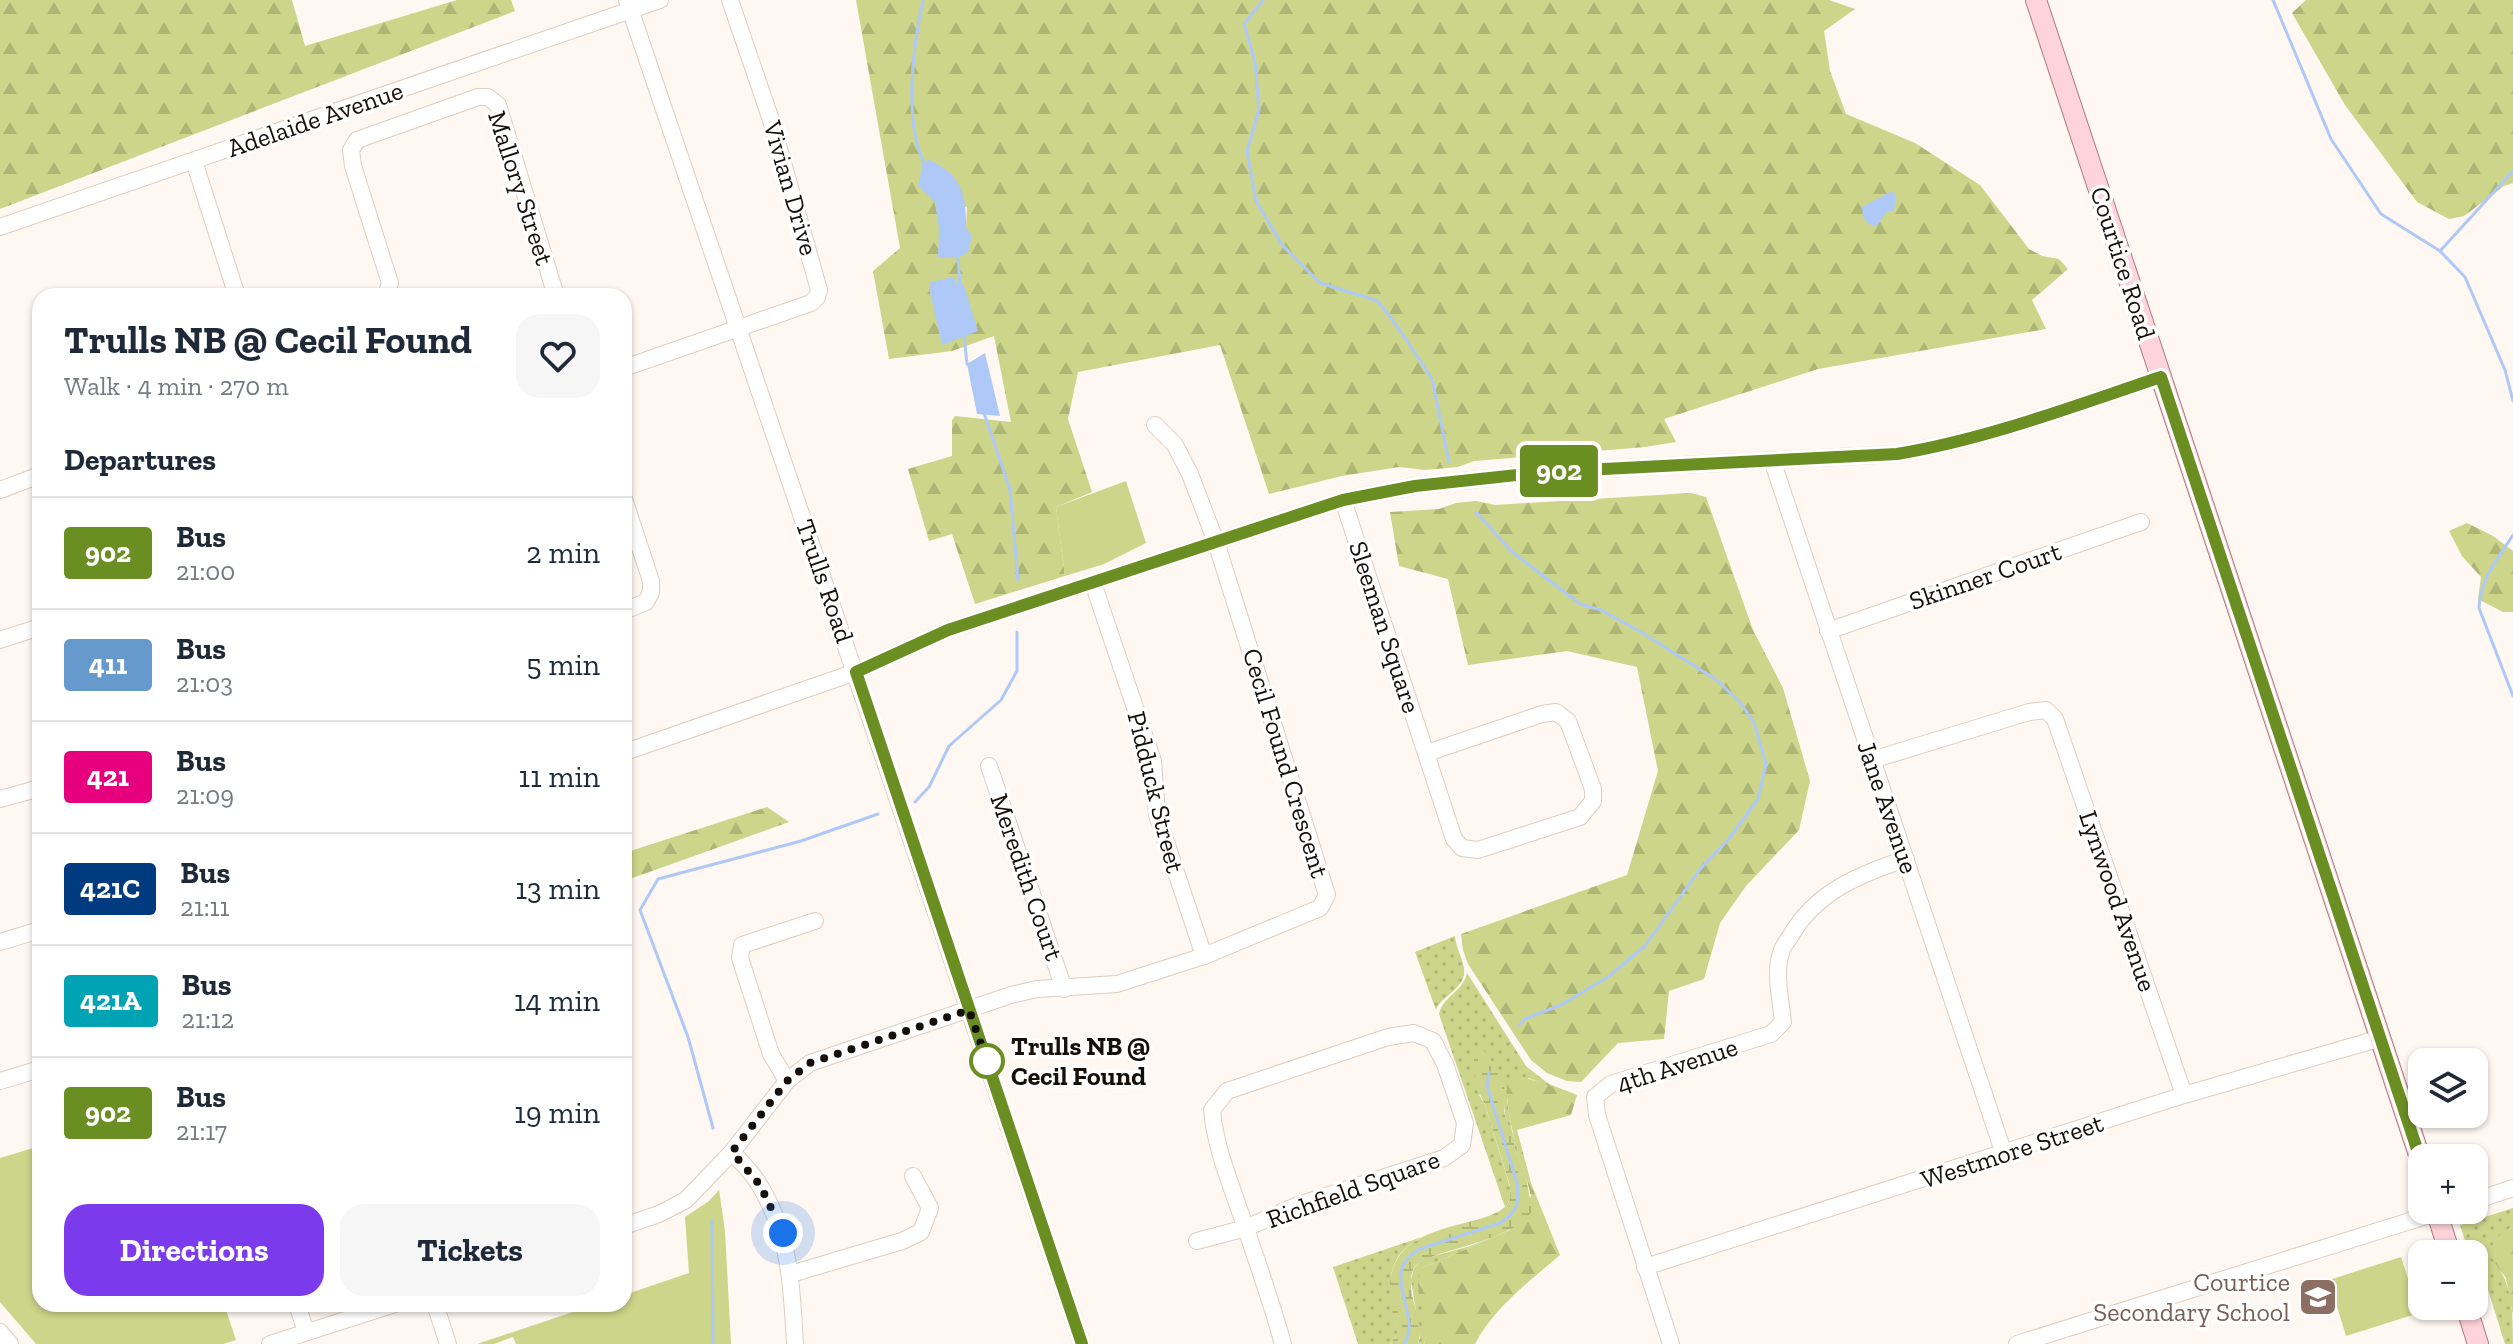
<!DOCTYPE html>
<meta charset="utf-8">
<style>
:root{--surface:#fff;--page:#f6f6f7;--text:#1f2937;--muted:#747a83;--line:#e0e1e3;--accent:#7c3aed}
body{margin:0;font-family:"Zilla Slab",serif;background:var(--page);color:var(--text);height:100vh;display:flex;flex-direction:column;font-size:30px;white-space:nowrap}
*{box-sizing:border-box;margin:0}
p{font-size:26px;color:var(--muted)}
.icon{flex:none;width:44px;height:44px;fill:none;stroke:currentColor;stroke-width:2;stroke-linecap:round;stroke-linejoin:round}
.map{position:relative;flex:1;overflow:hidden}
.drawer{position:absolute;left:32px;top:288px;width:600px;height:1024px;display:flex;flex-direction:column;background:var(--surface);border-radius:24px;box-shadow:0 2px 6px #0004}
.drawer>*{flex:none}
.badge{padding:0 16px;border-radius:6px;font-size:28px;line-height:52px}
.buttons{position:absolute;left:2408px;top:1048px;display:grid;gap:16px}
.buttons a{display:grid;place-items:center;width:80px;height:80px;border-radius:16px;background:var(--surface);box-shadow:0 2px 6px #0004;font-size:40px}
.you{position:absolute;width:40px;height:40px;margin:-20px;border:6px solid #fff;border-radius:50%;background:#1a73e8;box-shadow:0 0 0 12px #1a73e833}
.map>.badge{position:absolute;translate:-50% -50%;box-shadow:0 0 0 4px #fff}
h2{padding:0 32px;font-size:30px;line-height:72px}
.round{display:grid;place-items:center;flex:none;width:84px;height:84px;border-radius:24px;background:var(--page)}
.summary{display:flex;align-items:center;justify-content:space-between;height:136px;padding:0 32px}
h1{font-size:38px;font-weight:800;line-height:60px}
.cta{display:flex;gap:16px;margin-top:auto;padding:16px 32px}
.cta a{flex:1;height:92px;border-radius:24px;background:var(--accent);color:#fff;font-size:32px;font-weight:800;line-height:92px;text-align:center}
.cta a+a{background:var(--page);color:var(--text)}
ul{padding:0;list-style:none}
li{display:flex;align-items:center;gap:24px;height:112px;padding:0 32px;border-top:2px solid var(--line)}
li div{flex:1}
li b{display:block;font-size:30px}
li em{font-style:normal}
li .badge{min-width:88px;font-weight:700;text-align:center}
.map>svg:first-child{display:block}
</style>
<div class="map">
<svg width="2513" height="1344" viewBox="0 0 2513 1344">
<defs>
<pattern id="grass-dots" width="8" height="8" patternUnits="userSpaceOnUse" patternTransform="scale(2)"><rect width="8" height="8" fill="#ccd58a"/><path d="M2 2h.1M6 6h.1" fill="none" stroke="#aeb676" stroke-width="1.8" stroke-linecap="round"/></pattern>
<pattern id="forest-firs" width="22" height="20" patternUnits="userSpaceOnUse" patternTransform="scale(2)"><rect width="22" height="20" fill="#ccd58a"/><path d="M5 1l3.5 6h-7zM16 11l3.5 6h-7z" fill="#aeb676"/></pattern>
<pattern id="wetland-marsh" width="20" height="14" patternUnits="userSpaceOnUse" patternTransform="scale(2)"><rect width="20" height="14" fill="#ccd58a"/><path d="M1 5h8M5 5V1M11 12h8M15 12V8" fill="none" stroke="#aeb676"/></pattern>
</defs>
<rect width="100%" height="100%" fill="#fff7f1"/>
<g fill="url(#grass-dots)">
<path d="M1455,936C1456,948 1462,957 1464,968C1467,989 1442,994 1436,1010L1415,952Z"/>
<path d="M1467,973L1526,1066L1549,1084L1577,1095L1551,1088L1529,1078L1507,1099L1512,1131L1526,1177C1513,1146 1500,1114 1504,1079L1479,1095L1485,1105L1510,1187L1511,1198L1505,1207L1439,1014C1443,996 1463,992 1467,973Z"/>
<path d="M2513,1208V1227L2509,1229L2497,1266C2513,1287 2513,1317 2513,1344H2505L2485,1280L2474,1265V1254H2469L2460,1225Z"/>
<path d="M1510,1230L1422,1268C1415,1296 1433,1319 1424,1344H1418L1420,1338L1411,1280L1414,1268L1424,1259L1470,1246Z"/>
<path d="M1422,1237C1379,1259 1390,1293 1398,1333L1390,1344H1358L1333,1267Z"/>
</g>
<g fill="url(#forest-firs)" fill-rule="evenodd">
<path d="M0,0H292L305,46L457,0H511L515,11L0,209Z"/>
<path d="M856,0H1829L1855,9L1824,31L1830,71L1846,114L1915,143L1980,185L2029,249L2042,256L2059,259L2068,269L2032,300L2046,329L1818,369L1664,419L1676,442L1645,447L1474,461L1458,467L1425,470L1399,467L1342,476L1269,494L1220,345L1078,372L1068,419L1092,492L1056,507L1065,576L975,604L952,534L929,541L908,469L952,456V420L955,416L1011,422L994,336L952,351L889,359L873,271L900,248ZM935,202L967,207L966,228L939,258L940,229Z"/>
<path d="M2306,0H2513V183L2504,186L2464,216L2449,219L2417,202L2345,105L2292,13Z"/>
<path d="M1691,493L1706,497L1753,630L1783,688L1810,781L1799,830L1746,886L1720,923L1704,979L1669,991L1664,1039L1618,1043L1581,1082L1567,1081L1547,1073L1531,1060L1468,964L1463,950L1461,934L1627,875L1658,771L1637,667L1567,651L1468,665L1448,579L1399,566L1390,512L1439,509L1456,503L1476,501L1495,505Z"/>
<path d="M2467,523L2493,536L2513,551V612H2503L2478,599L2481,577L2462,556L2449,531Z"/>
<path d="M767,807L789,822L624,881V853Z"/>
<path d="M1523,1077L1577,1095L1571,1115L1517,1130L1531,1183L1560,1255C1530,1281 1493,1308 1475,1344H1424C1433,1320 1409,1290 1422,1268L1510,1230L1531,1196C1522,1160 1506,1123 1507,1085L1514,1079Z"/>
<path d="M2513,1227V1315L2506,1278L2497,1266L2490,1254L2495,1238Z"/>
</g>
<path fill="url(#wetland-marsh)" d="M1484,1050L1504,1079V1111L1516,1152L1526,1177L1532,1211C1508,1246 1422,1249 1413,1270C1404,1294 1426,1320 1418,1344H1390L1398,1333C1394,1315 1387,1295 1391,1277C1401,1215 1500,1231 1510,1199C1511,1196 1510,1189 1510,1186L1485,1105C1478,1092 1470,1067 1476,1052Z"/>
<g fill="#ccd58a">
<path d="M1126,481L1146,543L1104,564L1065,576L1056,507Z"/>
<path d="M40,1146V1304H224L236,1340L223,1344H36L0,1302V1158Z"/>
<path d="M719,1190L725,1231L731,1344H516L513,1337L494,1344H477L597,1304H624V1295L689,1273L685,1217L709,1201Z"/>
<path d="M2401,1257L2419,1313L2346,1336L2329,1280Z"/>
</g>
<g fill="#aec9f8">
<path d="M930,160C961,175 967,195 966,228L972,235L968,253L958,257L938,258L939,229L935,202L918,186L923,162Z"/>
<path d="M1890,192L1896,193L1894,211H1887L1877,226L1868,224L1863,217L1862,207Z"/>
<path d="M953,277L957,283H963L978,331L942,345L929,288L931,282Z"/>
<path d="M985,353L1000,416L977,414L967,364Z"/>
</g>
<g fill="none" stroke-linecap="round" stroke-linejoin="round">
<g stroke="#aec9f8" stroke-width="3">
<path d="M923,0C913,46 903,122 925,165"/>
<path d="M1263,0L1244,24L1255,62L1259,109L1247,151L1256,201L1282,245L1320,283L1378,301L1401,332L1432,379L1449,462"/>
<path d="M2273,0L2331,139L2381,214L2440,251L2465,277L2505,370L2513,401"/>
<path d="M2440,251L2513,171"/>
<path d="M958,257L960,285"/>
<path d="M964,336L967,364"/>
<path d="M984,413L1010,490L1018,580"/>
<path d="M1476,512L1511,551L1580,604L1601,610L1641,632L1715,679L1740,702L1754,723L1766,764L1758,799L1728,840L1701,868L1645,946L1608,977L1561,1005L1525,1019L1519,1025"/>
<path d="M2513,535C2498,558 2480,579 2479,608L2513,696"/>
<path d="M915,802L929,787L949,746L1001,700L1017,671V632"/>
<path d="M713,1128L688,1037L640,910L658,879L801,841L878,814"/>
<path d="M712,1221L713,1344"/>
<path d="M1404,1344C1424,1314 1376,1273 1420,1249L1500,1223C1517,1213 1520,1202 1517,1183L1487,1086L1489,1072"/>
</g>
<defs>
<g id="minor">
<path d="M627,0L1082,1344"/>
<path d="M194,161L237,296"/>
<path d="M0,227L660,0"/>
<path d="M386,296L390,283L353,166L351,150L357,140L478,97H488L498,105L556,296"/>
<path d="M624,368L811,303L817,297L819,290L770,117L730,0"/>
<path d="M1772,460L2004,1154"/>
<path d="M0,490L40,475"/>
<path d="M624,499L651,581V592L646,602L624,611"/>
<path d="M1343,500L1454,839L1462,848L1478,850L1580,817L1593,801V789L1568,721L1556,712L1542,714L1427,753"/>
<path d="M1093,583L1153,761L1157,815L1204,956"/>
<path d="M1828,631L2141,522"/>
<path d="M0,640L40,627"/>
<path d="M624,750H631L856,672L948,630L1343,500L1415,486L1545,472L1897,454C1987,439 2074,406 2161,377"/>
<path d="M1872,760L2029,712L2046,710L2055,719L2184,1095"/>
<path d="M989,766L1064,989"/>
<path d="M0,799L40,788"/>
<path d="M0,942L40,930"/>
<path d="M0,1081L40,1069"/>
<path d="M787,1081L771,1054L740,958L742,945L815,921"/>
<path d="M732,1152C741,1162 753,1173 760,1186C790,1235 792,1288 795,1344"/>
<path d="M2474,1201L2513,1188"/>
<path d="M624,1226L659,1214L686,1200L732,1152L787,1081L810,1063L1011,995L1037,989L1117,984L1204,956L1320,908L1327,895L1216,542L1190,474L1175,445L1155,425"/>
<path d="M1197,1241L1246,1228L1298,1205L1444,1158L1462,1145L1465,1123L1445,1064L1433,1041L1414,1033L1388,1037L1227,1091L1212,1110C1215,1144 1227,1174 1238,1206C1254,1252 1270,1297 1283,1344"/>
<path d="M1645,1267L2184,1095L2381,1038"/>
<path d="M791,1274L902,1241L921,1232L930,1208L913,1176"/>
<path d="M297,1304L306,1332"/>
<path d="M435,1304L448,1344"/>
<path d="M0,1332L10,1344"/>
<path d="M270,1344L395,1304"/>
<path d="M1671,1344L1597,1115L1595,1097L1611,1084L1771,1034L1783,1022C1781,1001 1774,973 1781,953C1782,948 1787,941 1790,937C1815,892 1860,874 1906,859"/>
<path d="M2017,1344L2445,1210"/>
</g>
<g id="major">
<path d="M2036,0L2422,1164"/>
<path d="M2436,1210L2450,1254"/>
<path d="M2466,1306L2478,1344"/>
</g>
</defs>
<use href="#minor" stroke="#dfcdbe" stroke-width="18"/>
<use href="#major" stroke="#ac7b82" stroke-width="22"/>
<use href="#minor" stroke="#fff" stroke-width="16"/>
<use href="#major" stroke="#fed3db" stroke-width="20"/>
</g>
<g fill="none" stroke-linecap="round" stroke-linejoin="round">
<defs>
<path id="line" d="M1082,1344L856,672L948,630L1343,500L1415,486L1545,472L1897,454C1987,439 2074,406 2161,377L2422,1164"/>
</defs>
<use href="#line" stroke="#fff" stroke-width="18"/>
<use href="#line" stroke="#6b8e23" stroke-width="12"/>
<path stroke="#150f0a" stroke-width="8" stroke-dasharray="0 14.4" d="M783,1233L760,1185L732,1152L787,1081L810,1063L969,1010L987,1061"/>
</g>
<defs>
<symbol id="school-square" viewBox="-11 -11 22 22"><rect x="-9" y="-9" width="18" height="18" rx="4" fill="#8d6e63" stroke="#fff"/><path d="M0-5L7-2L0 1L-7-2ZM-4 1L0 2.5L4 1V4Q0 6-4 4Z" fill="#fff"/></symbol>
</defs>
<g fill-rule="evenodd">
<use href="#school-square" x="2296" y="1275" width="44" height="44"/>
</g>
<circle fill="#fff" stroke="#6b8e23" stroke-width="4" cx="987" cy="1061" r="16"/>
<g text-anchor="middle" dominant-baseline="central" stroke-width="7" stroke-linejoin="round" paint-order="stroke">
<g font-size="26" fill="#150f0a" stroke="#fff">
<text transform="translate(315 119) rotate(-19)">Adelaide Avenue</text>
<text transform="translate(521 188) rotate(72)">Mallory Street</text>
<text transform="translate(791 188) rotate(74)">Vivian Drive</text>
<text transform="translate(2123 263) rotate(72)">Courtice Road</text>
<text transform="translate(1985 576) rotate(-19)">Skinner Court</text>
<text transform="translate(825 581) rotate(71)">Trulls Road</text>
<text transform="translate(1385 627) rotate(72)">Sleeman Square</text>
<text transform="translate(1286 763) rotate(73)">Cecil Found Crescent</text>
<text transform="translate(1156 792) rotate(76)">Pidduck Street</text>
<text transform="translate(1888 807) rotate(71)">Jane Avenue</text>
<text transform="translate(1027 877) rotate(71)">Meredith Court</text>
<text transform="translate(2118 901) rotate(71)">Lynwood Avenue</text>
<text transform="translate(1677 1065) rotate(-18)">4th Avenue</text>
<text transform="translate(2012 1151) rotate(-18)">Westmore Street</text>
<text transform="translate(1353 1189) rotate(-20)">Richfield Square</text>
</g>
<g font-size="26" font-weight="bold" fill="#150f0a" stroke="#fff" text-anchor="start">
<text x="1011" y="1046">Trulls NB @<tspan x="1011" dy="30">Cecil Found</tspan></text>
</g>
<g font-size="26" fill="#785e54" stroke="#fff" text-anchor="end">
<text x="2290" y="1282">Courtice<tspan x="2290" dy="30">Secondary School</tspan></text>
</g>
</g>
</svg>
<div class="buttons">
<a><svg class="icon" aria-label="layers" viewBox="0 0 24 24"><path d="M12 4l9 5-9 5-9-5zM3 14l9 5 9-5"/></svg></a>
<a>+</a>
<a>−</a>
</div>
<div class="you" style="left:783px;top:1233px"></div>
<b class="badge" style="left:1559px;top:471px;background:#6b8e23;color:#fff">902</b>
<section class="drawer">
<div class="summary"><div><h1>Trulls NB @ Cecil Found</h1><p>Walk · 4 min · 270 m</p></div><a class="round"><svg class="icon" aria-label="heart" viewBox="0 0 24 24"><path d="M12 20l-8-8c-3-5 5-10 8-4 3-6 11-1 8 4z"/></svg></a></div>
<h2>Departures</h2>
<ul>
<li><span class="badge" style="background:#6b8e23;color:#fff">902</span><div><b>Bus</b><p>21:00</p></div><em>2 min</em></li>
<li><span class="badge" style="background:#69c;color:#fff">411</span><div><b>Bus</b><p>21:03</p></div><em>5 min</em></li>
<li><span class="badge" style="background:#e6007e;color:#fff">421</span><div><b>Bus</b><p>21:09</p></div><em>11 min</em></li>
<li><span class="badge" style="background:#003b80;color:#fff">421C</span><div><b>Bus</b><p>21:11</p></div><em>13 min</em></li>
<li><span class="badge" style="background:#00a3b4;color:#fff">421A</span><div><b>Bus</b><p>21:12</p></div><em>14 min</em></li>
<li><span class="badge" style="background:#6b8e23;color:#fff">902</span><div><b>Bus</b><p>21:17</p></div><em>19 min</em></li>
</ul>
<div class="cta"><a>Directions</a><a>Tickets</a></div>
</section>
</div>
